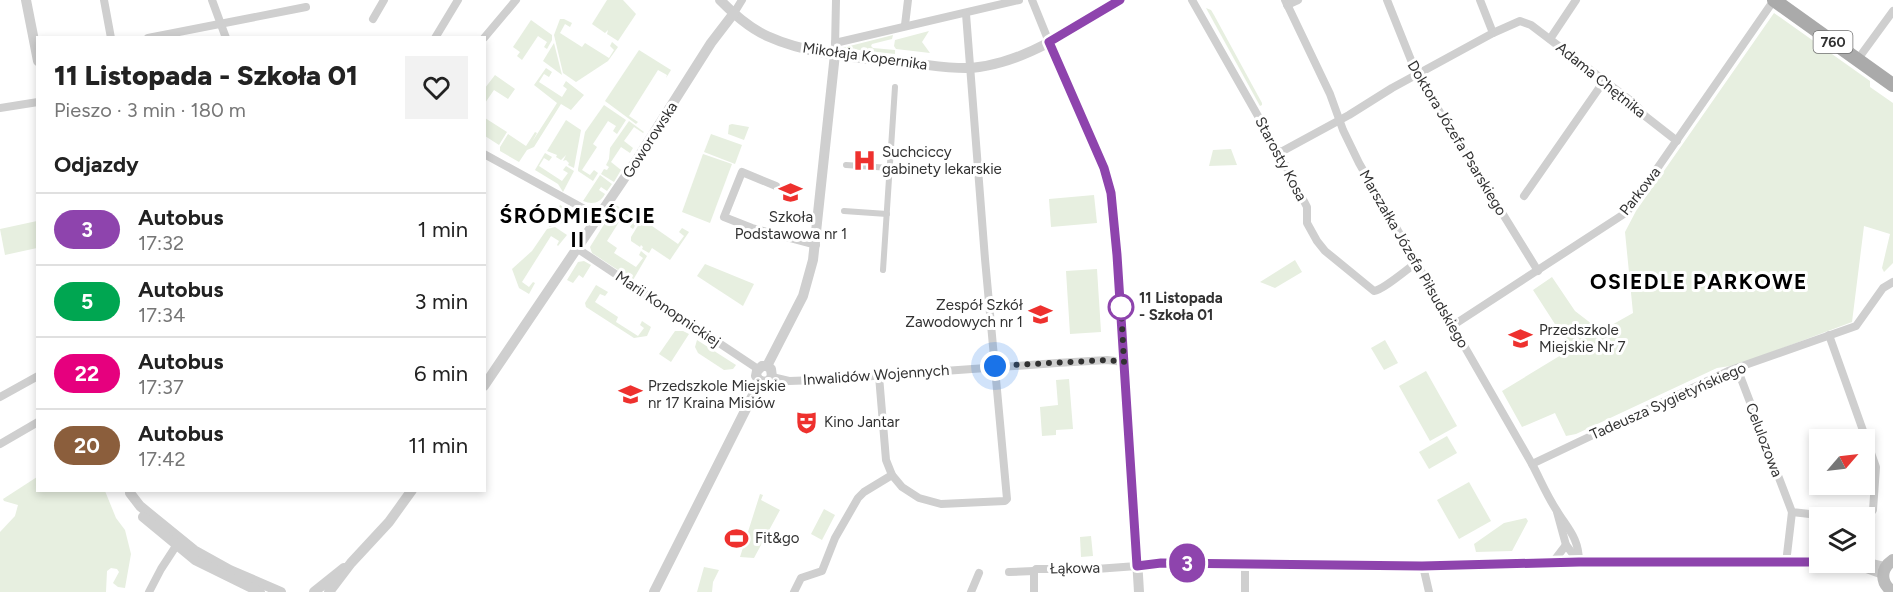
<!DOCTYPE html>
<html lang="pl">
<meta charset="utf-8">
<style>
:root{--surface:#fff;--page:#f2f2f2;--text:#222;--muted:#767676;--line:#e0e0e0}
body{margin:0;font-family:Figtree,sans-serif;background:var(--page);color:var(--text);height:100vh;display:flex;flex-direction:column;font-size:22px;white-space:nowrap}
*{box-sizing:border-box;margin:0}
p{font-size:20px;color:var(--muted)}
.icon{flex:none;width:33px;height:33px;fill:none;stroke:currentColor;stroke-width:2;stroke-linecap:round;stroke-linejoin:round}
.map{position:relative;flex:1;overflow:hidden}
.drawer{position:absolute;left:36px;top:36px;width:450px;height:456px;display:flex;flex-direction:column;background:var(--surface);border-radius:0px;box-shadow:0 3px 9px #0003}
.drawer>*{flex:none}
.badge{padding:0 12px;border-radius:20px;font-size:21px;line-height:39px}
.needle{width:39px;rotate:62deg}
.buttons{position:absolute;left:1809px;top:429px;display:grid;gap:12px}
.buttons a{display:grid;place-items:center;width:66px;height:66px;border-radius:0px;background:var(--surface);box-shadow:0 3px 9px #0003;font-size:30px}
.you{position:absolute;width:30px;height:30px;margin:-15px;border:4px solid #fff;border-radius:50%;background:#1a73e8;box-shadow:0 0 0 9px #1a73e833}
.map>.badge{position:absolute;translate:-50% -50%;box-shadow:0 0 0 3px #fff}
h2{padding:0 18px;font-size:22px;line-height:54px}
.round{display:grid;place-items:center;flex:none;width:63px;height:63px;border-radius:0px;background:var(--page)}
.overview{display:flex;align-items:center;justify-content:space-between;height:102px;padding:0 18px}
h1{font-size:28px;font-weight:800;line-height:45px}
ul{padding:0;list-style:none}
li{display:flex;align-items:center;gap:18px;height:72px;padding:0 18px;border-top:2px solid var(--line)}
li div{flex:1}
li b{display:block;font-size:22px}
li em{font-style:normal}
li .badge{min-width:66px;font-weight:700;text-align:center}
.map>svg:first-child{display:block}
</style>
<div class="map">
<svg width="1893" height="592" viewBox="0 0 1893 592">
<rect width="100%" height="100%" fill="#fff"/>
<g fill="#e7efe0">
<path d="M607,0H623L636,14L618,41L607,34L608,30L605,33L592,24Z"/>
<path d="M1206,8L1211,10L1214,15L1262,103V105L1260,106Z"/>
<path d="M1774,13L1870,81V87L1893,103V263L1884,272L1882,268L1890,234L1864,226L1852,322L1737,365L1717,368L1576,434L1566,436L1555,413L1522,427L1502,391L1571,349L1533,290L1552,277L1575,311L1601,331L1633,313L1625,232L1636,211Z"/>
<path d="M560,19H564L572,23L570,27L565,24L560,33L582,47L585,43L609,58L614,50L610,46L612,42L618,47L608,61L576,82L563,73L554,35Z"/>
<path d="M531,20L552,35V40L547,49L544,47L547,42L538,36L522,60L517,56L520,52L513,47Z"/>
<path d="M929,31L922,42L930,53L896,49L894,46L895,40Z"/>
<path d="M893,35L892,39L872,44L871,46L873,48L895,50V54L842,48Z"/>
<path d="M554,43L562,75L543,61Z"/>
<path d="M639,50L671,70L666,78L667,75L658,70L629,116L638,122L636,124L605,101Z"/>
<path d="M546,68L552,72L549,77L544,74L539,82L562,97L567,89L563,86L566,81L584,95L571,110L561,104L534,147L527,150L519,162L500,151V147L508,134L526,146L535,132L537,133L532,142L557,103L534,85Z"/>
<path d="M495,75L515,89L508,99L494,90L485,103V88Z"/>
<path d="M604,105L626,120L617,134L613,131L616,126L608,121L593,144L597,147L582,170L590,175L594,170L598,173L593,181L578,171V169L585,132Z"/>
<path d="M485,118L507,132L499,145L485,136Z"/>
<path d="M566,120L581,130L574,168L568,165L569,163L566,160L563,161L566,155L561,160L556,157L557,155L547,151Z"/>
<path d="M629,121L644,132L643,133L634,127L624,141L633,148L630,153L621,147L611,162L621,170L614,182L601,174L604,169L607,170L609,167L606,165L609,159L610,148Z"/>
<path d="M732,124L749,127L744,140L728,134L729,125Z"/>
<path d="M711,134L742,145L735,164L704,152Z"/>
<path d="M1231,149L1237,165L1209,166L1213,150Z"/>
<path d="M545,153L552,157L549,161L544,158L539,166L562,181L568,173L563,170L566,166L574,171L563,192L558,184L535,170Z"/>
<path d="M703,154L732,164L710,223L682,212Z"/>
<path d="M600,175L612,184L607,191L601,187L599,190L605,194C600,203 593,205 583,201Z"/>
<path d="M1094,195L1097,223L1051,227L1049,199Z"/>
<path d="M560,205L581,217L549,227Z"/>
<path d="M616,205L639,219L633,229L630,227L634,220L624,214L607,241L617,248L614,253L636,267L643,258L639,255L641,251L647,256L633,280L631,279L633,275L629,273L627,276L592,253L590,247Z"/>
<path d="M642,219L678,244L684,236L679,232L682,228L689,232L670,260L652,248L649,253L642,249L643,247L641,245L640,247L631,241V237Z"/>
<path d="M37,221V248L5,255L0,229Z"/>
<path d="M555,227L567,235L558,246L557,245L559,241L551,236L522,282L529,287L533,282L535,283L529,294L519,288L512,269L532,251L547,229Z"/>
<path d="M1295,260L1302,272L1275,288L1260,282Z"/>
<path d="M584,261L591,265L583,278L579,275L573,283L567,280L578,262Z"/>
<path d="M705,264L754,284L743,306L697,276Z"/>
<path d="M1097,269L1101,332L1070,334L1066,271Z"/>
<path d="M596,285L608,292L605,296L600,294L595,302L618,317L616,322L638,336L644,328L640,325L642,321L651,327L647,336L634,338L586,307L585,303Z"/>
<path d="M675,331H683L689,334L671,362L659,354Z"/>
<path d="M697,340L736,365L733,369L724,370L698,353L695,347Z"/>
<path d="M1385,340L1398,363L1384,370L1371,348Z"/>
<path d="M1426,371L1457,426L1430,441L1399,386Z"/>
<path d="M1069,379L1073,429L1056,430V435L1042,436L1040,407L1058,405L1056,380Z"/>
<path d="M1447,436L1457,453L1429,469L1419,452Z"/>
<path d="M37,477L38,490L105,491L116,518L125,530L131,554L125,588L118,587L113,583L119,572L117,569L111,568L107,571L106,592H0V532L15,516L18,505L4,501L3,499Z"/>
<path d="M1469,482L1491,521L1459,539L1437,500Z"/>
<path d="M760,494L763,495L761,500L780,510L754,558L740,557Z"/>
<path d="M824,509L835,515L822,540L811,534Z"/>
<path d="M1526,518L1528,521L1512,551L1476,552L1474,544L1504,523Z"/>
<path d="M1091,536L1093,556L1081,557L1080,537Z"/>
<path d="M704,567L719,570L713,582L712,592H697Z"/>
</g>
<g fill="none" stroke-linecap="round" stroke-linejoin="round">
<g stroke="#cfcfcf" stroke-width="6">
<path d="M846,165L890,168"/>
<path d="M844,211L887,214"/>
<path d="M883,270L895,87"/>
</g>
<g stroke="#cfcfcf" stroke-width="8">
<path d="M104,0L111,38"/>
<path d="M212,0L226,38"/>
<path d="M1032,0L1049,42"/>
<path d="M1192,0L1279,153L1307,207V223L1317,241L1325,251L1374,291C1383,290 1406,270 1416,263"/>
<path d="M1285,0L1330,94L1343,130L1359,163L1532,464C1540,479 1547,496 1557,511C1568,529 1579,538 1579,562"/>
<path d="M1387,0L1417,75L1538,271"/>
<path d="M1480,0L1493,33"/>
<path d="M1287,5L1298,0"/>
<path d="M734,13L742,0"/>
<path d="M373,19L384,0"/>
<path d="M905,25L908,0"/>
<path d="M148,38L306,7"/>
<path d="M435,38L458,0"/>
<path d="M484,38L516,0"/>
<path d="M1550,39L1576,0"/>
<path d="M835,43L1019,0"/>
<path d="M835,48L836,0"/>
<path d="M1858,59L1893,11"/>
<path d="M0,108L38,102"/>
<path d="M1279,153L1349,115L1392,88L1493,33L1520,21L1531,25L1635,104L1645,116L1677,141"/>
<path d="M484,154L599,217"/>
<path d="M776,186L742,172L724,217L752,228L816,245"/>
<path d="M1524,196L1604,81"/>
<path d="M578,249L758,369"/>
<path d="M1452,326L1627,212L1774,0"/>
<path d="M1829,335L1876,467L1873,510L1868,517L1864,519"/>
<path d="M1737,368L1792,512L1845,518"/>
<path d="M879,376L886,460L892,475L902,487L919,498L941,504L1005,501L1007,499L985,259L966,14"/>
<path d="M772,377L789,381L817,380L1057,363L1107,360L1124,362"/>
<path d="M0,397L38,376"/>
<path d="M0,444L38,422"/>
<path d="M1532,464L1728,371L1856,326L1883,288L1893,282"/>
<path d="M1557,512L1566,545L1579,562"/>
<path d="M1553,562L1566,545"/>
<path d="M1786,563L1792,512"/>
<path d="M1423,566L1429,592"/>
<path d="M1009,572L1034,571"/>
<path d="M149,592L161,569L176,546"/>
<path d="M794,592L801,578L822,571L835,538L858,498L864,492L892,475"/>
<path d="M971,592L979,573"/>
<path d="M1034,592V571L1036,569H1096L1137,566"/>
<path d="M1245,592V564"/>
</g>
<g stroke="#cfcfcf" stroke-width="10">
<path d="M26,0L38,61"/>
<path d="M720,0C734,14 748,27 767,36C811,56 863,58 911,63C930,65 951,69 971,68C981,67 992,65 1002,62C1045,50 1082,22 1120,0"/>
<path d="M1049,42L1104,168L1111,193L1126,377L1139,592"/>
<path d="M767,366L803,296L813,260L835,54"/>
<path d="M760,381L767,382L772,377L771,369L767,366"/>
<path d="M760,381L756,376L757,371L762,366H767"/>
<path d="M484,386L638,158L711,43L734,13"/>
<path d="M130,493L140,506L194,550L230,570L281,592"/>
<path d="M143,517L195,560L260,592"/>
<path d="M1864,562L1885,567"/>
<path d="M1853,563L1883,574"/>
<path d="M1137,566L1161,563L1423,566L1579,562H1856"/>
<path d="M314,592L344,568"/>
<path d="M329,592L351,563L389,522L412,490"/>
<path d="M654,592L760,381"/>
</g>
<path stroke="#bcbcbc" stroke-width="12" d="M1893,560C1880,569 1880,583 1893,592"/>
<path stroke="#aaa" stroke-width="14" d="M1774,0L1893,85"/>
</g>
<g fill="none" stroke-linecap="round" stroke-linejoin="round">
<defs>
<path id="line" d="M1120,0L1049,42L1104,168L1111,193L1117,255L1137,566L1161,563L1422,566L1579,562H1856"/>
</defs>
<use href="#line" stroke="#fff" stroke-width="14"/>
<use href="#line" stroke="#8e44ad" stroke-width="9"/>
<path stroke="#323232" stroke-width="6" stroke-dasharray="0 10.8" d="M995,366L1107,360L1124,362L1121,307"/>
</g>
<defs>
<symbol id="hospital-bare" viewBox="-9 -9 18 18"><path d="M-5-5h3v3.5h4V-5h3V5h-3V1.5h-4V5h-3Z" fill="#ee312e" stroke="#fff" stroke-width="2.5" paint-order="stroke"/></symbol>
<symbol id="school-bare" viewBox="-9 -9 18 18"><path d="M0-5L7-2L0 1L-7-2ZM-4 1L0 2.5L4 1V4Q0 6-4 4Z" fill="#ee312e" stroke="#fff" stroke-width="2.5" paint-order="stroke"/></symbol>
<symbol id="theatre-bare" viewBox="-9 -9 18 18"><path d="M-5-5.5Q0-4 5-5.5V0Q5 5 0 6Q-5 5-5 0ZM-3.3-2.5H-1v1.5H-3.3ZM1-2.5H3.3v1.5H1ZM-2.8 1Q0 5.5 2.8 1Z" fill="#ee312e" stroke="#fff" stroke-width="2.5" paint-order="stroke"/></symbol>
<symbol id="stadium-bare" viewBox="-9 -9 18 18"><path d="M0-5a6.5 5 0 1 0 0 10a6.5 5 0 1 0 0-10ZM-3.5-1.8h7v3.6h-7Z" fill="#ee312e" stroke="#fff" stroke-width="2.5" paint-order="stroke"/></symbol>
</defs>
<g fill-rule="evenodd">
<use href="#hospital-bare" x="848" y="144" width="33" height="33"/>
<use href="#school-bare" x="774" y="176" width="33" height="33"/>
<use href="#school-bare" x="1024" y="298" width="33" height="33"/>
<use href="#school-bare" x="1504" y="322" width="33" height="33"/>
<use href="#school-bare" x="614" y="378" width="33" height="33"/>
<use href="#theatre-bare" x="790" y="406" width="33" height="33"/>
<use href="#stadium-bare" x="720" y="522" width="33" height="33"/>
</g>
<circle fill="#fff" stroke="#8e44ad" stroke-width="3" cx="1121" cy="307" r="12"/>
<g text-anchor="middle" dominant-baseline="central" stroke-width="6" stroke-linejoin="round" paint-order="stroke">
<rect fill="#fff" stroke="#707070" stroke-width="1.5" x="1813.5" y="31" width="39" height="22" rx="4.5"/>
<g font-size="14" font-weight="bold" fill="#323232">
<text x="1833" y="42">760</text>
</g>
<g font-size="15" fill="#323232" stroke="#fff">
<text transform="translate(865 56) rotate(8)">Mikołaja Kopernika</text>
<text transform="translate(1601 80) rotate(39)">Adama Chętnika</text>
<text transform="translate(1457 138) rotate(59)">Doktora Józefa Psarskiego</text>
<text transform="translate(650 140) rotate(-57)">Goworowska</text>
<text transform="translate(1281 159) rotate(62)">Starosty Kosa</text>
<text transform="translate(1640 191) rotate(-52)">Parkowa</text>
<text transform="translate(1414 259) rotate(60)">Marszałka Józefa Piłsudskiego</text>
<text transform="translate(668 309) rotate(34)">Marii Konopnickiej</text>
<text transform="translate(876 375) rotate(-4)">Inwalidów Wojennych</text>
<text transform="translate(1668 401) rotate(-24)">Tadeusza Sygietyńskiego</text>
<text transform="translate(1764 440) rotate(69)">Celulozowa</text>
<text transform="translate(1075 568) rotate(-1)">Łąkowa</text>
</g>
<g font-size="15" fill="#323232" stroke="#fff" text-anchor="start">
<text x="882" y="152">Suchciccy<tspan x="882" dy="17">gabinety lekarskie</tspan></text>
<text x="791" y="217" text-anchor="middle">Szkoła<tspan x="791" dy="17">Podstawowa nr 1</tspan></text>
<text x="1023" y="305" text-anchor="end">Zespół Szkół<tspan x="1023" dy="17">Zawodowych nr 1</tspan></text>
<text x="1539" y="330">Przedszkole<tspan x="1539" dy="17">Miejskie Nr 7</tspan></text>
<text x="648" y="386">Przedszkole Miejskie<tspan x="648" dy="17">nr 17 Kraina Misiów</tspan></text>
<text x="824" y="422">Kino Jantar</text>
<text x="755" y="538">Fit&amp;go</text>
</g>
<g font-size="15" font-weight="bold" fill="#323232" stroke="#fff" text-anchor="start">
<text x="1139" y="298">11 Listopada<tspan x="1139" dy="17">- Szkoła 01</tspan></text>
</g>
<g font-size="21" font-weight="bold" letter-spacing="1.5" fill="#000" stroke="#fff">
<text x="578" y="215">ŚRÓDMIEŚCIE<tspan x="578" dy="24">II</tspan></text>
<text x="1699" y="281">OSIEDLE PARKOWE</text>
</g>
</g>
</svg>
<div class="buttons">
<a><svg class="needle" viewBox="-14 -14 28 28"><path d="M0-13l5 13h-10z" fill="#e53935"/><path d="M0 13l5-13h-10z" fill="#767676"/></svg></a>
<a><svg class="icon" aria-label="layers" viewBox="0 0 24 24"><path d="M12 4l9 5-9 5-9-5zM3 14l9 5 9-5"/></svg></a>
</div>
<div class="you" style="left:995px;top:366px"></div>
<b class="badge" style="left:1187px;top:563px;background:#8e44ad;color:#fff">3</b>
<section class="drawer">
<div class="overview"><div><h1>11 Listopada - Szkoła 01</h1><p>Pieszo · 3 min · 180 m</p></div><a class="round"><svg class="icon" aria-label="heart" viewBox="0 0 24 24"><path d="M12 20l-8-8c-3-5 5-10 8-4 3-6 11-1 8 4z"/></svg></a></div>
<h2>Odjazdy</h2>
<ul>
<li><span class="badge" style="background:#8e44ad;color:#fff">3</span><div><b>Autobus</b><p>17:32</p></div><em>1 min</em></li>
<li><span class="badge" style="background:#00a651;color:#fff">5</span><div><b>Autobus</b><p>17:34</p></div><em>3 min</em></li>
<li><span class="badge" style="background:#e6007e;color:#fff">22</span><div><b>Autobus</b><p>17:37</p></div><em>6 min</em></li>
<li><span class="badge" style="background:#8b5e3c;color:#fff">20</span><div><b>Autobus</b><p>17:42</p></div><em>11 min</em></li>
</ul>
</section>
</div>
